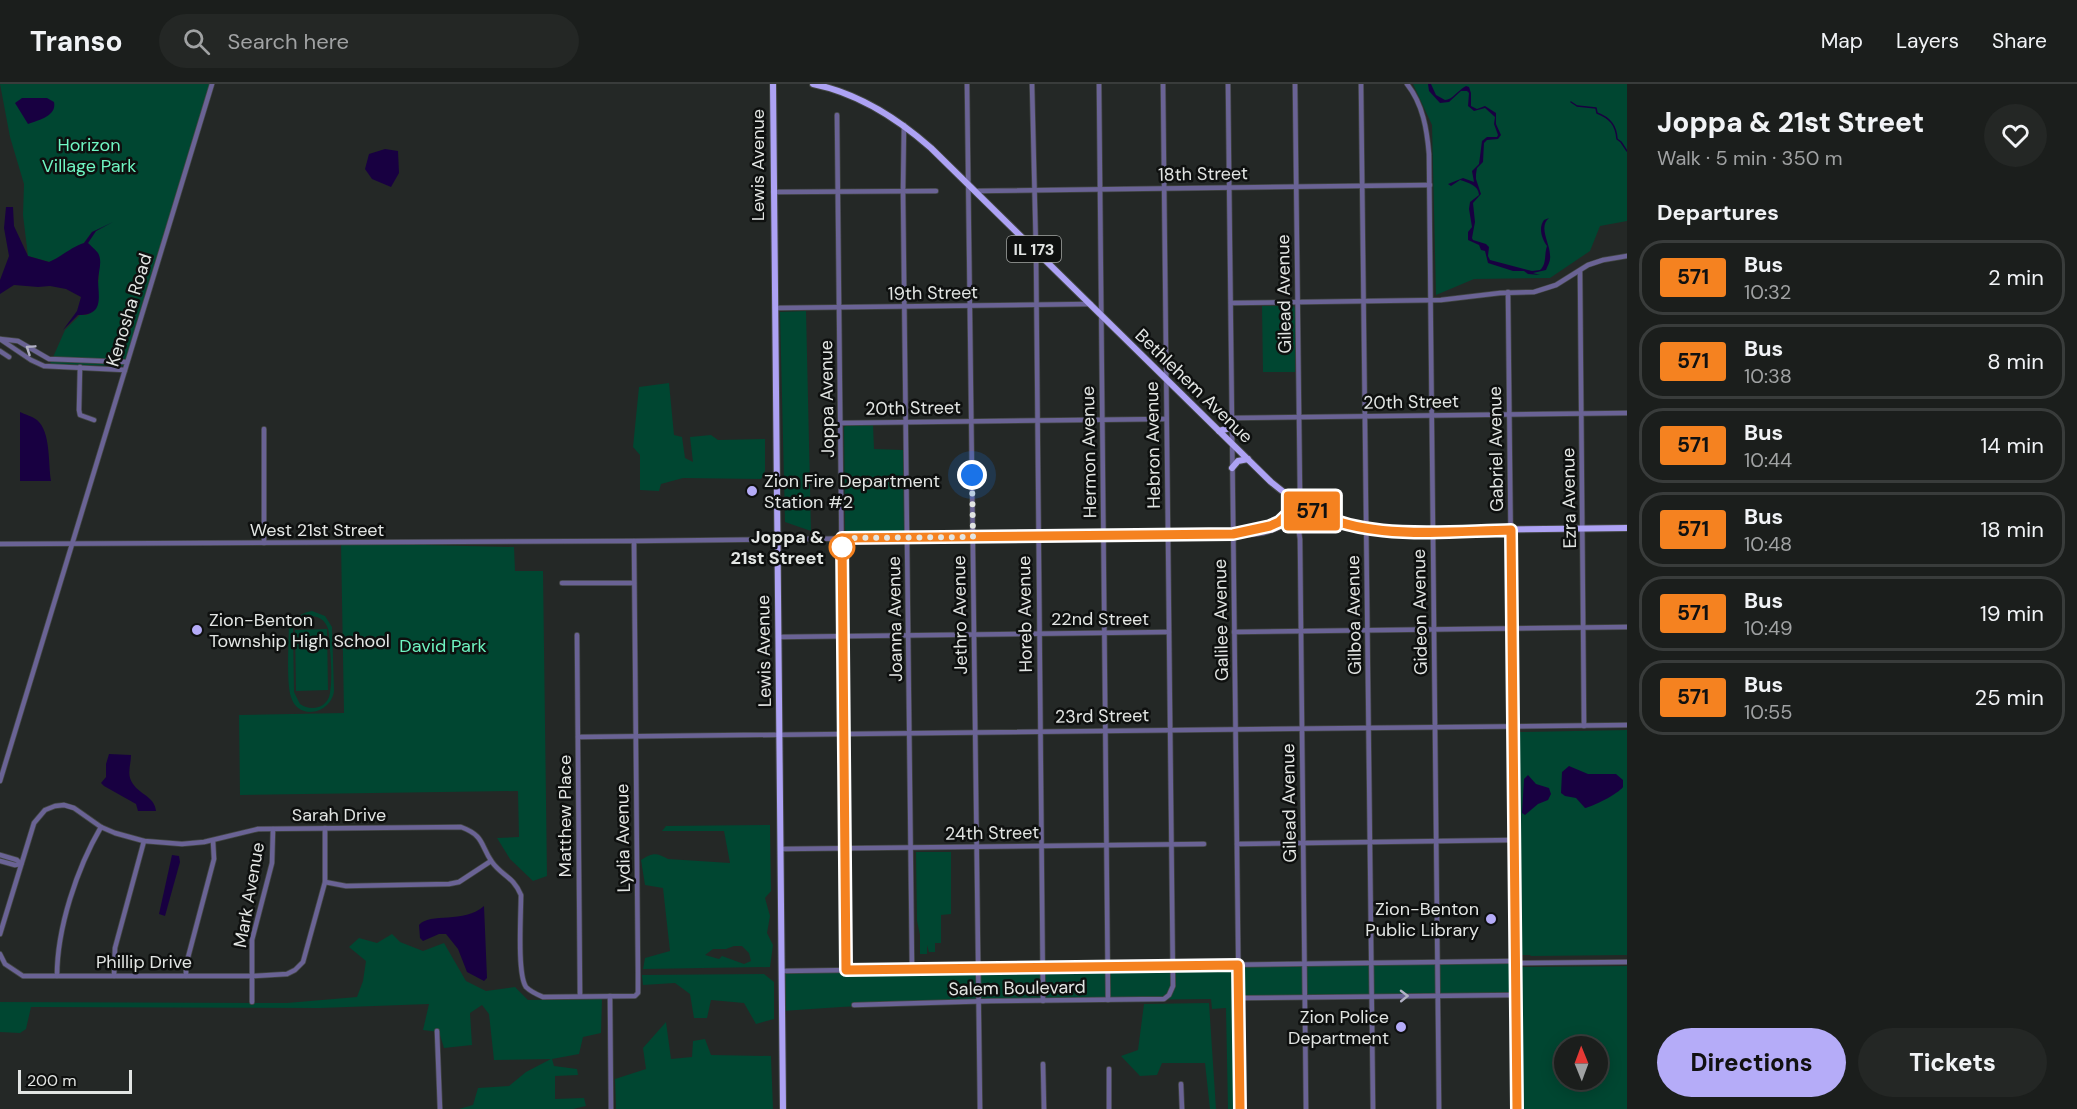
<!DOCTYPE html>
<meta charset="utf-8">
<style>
:root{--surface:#1b1e1c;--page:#242725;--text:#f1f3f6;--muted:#a0a2a3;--line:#393c3b;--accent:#b5acf8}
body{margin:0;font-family:"DM Sans",sans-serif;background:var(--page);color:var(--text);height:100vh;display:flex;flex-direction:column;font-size:22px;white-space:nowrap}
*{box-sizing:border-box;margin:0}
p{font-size:20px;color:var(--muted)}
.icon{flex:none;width:33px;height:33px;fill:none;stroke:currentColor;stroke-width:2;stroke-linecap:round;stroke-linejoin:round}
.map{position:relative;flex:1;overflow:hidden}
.side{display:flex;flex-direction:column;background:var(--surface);width:450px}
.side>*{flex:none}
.badge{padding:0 12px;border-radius:4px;font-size:21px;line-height:39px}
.needle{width:39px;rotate:359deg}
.buttons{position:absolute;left:1554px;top:952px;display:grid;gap:12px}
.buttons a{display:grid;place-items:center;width:54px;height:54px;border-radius:50%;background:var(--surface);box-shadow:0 3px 15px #0003,0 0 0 2px var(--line);font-size:30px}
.scale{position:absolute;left:18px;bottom:15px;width:114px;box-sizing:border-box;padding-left:6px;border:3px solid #e2e5e3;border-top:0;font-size:16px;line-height:21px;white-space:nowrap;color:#e2e5e3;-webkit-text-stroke:4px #0e100f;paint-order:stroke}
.you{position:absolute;width:30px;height:30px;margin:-15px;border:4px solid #fff;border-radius:50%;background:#1a73e8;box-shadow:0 0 0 9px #1a73e833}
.map>.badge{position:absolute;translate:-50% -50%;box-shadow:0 0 0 3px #fff}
h2{padding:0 30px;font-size:22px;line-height:54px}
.round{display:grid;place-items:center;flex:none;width:63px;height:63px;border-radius:32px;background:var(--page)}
.summary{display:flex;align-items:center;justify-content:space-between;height:102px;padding:0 30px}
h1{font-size:28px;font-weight:800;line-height:45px}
.button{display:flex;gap:12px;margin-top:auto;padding:12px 30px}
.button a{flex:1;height:69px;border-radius:36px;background:var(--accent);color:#111;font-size:24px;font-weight:800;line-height:69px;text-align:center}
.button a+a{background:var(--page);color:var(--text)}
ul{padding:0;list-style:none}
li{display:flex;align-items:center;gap:18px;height:75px;margin:0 12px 9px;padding:0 18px;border:3px solid var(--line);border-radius:24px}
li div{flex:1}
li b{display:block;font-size:22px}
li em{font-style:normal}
li .badge{min-width:66px;font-weight:700;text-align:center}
header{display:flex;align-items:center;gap:36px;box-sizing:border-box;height:84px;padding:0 30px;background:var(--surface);border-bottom:2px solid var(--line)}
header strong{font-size:28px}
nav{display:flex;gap:33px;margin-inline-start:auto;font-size:21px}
.search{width:420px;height:54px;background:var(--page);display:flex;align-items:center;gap:15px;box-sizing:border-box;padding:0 21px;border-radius:33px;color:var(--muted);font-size:22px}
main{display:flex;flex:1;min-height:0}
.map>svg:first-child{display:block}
</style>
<header>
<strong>Transo</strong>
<div class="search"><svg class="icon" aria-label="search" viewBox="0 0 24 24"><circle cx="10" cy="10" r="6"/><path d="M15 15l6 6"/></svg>Search here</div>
<nav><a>Map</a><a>Layers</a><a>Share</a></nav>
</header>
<main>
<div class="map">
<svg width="1627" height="1025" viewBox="0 0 1627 1025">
<rect width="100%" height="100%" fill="#242826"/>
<g fill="#004631" fill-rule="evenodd">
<path d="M0,0H212L126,282L50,280L65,246L80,231H87L94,227C97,202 106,179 88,159L96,147L105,143L92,148L84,159L50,178L28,172L23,131L24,100L10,53Z"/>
<path d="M1413,0H1627V137L1600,142L1590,167L1550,194L1474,195L1436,211L1432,41Z"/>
<path d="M1293,221L1295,224V288H1263L1262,222Z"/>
<path d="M806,227L811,447L785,438L780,228Z"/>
<path d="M669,299L674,351L682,353L685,374L693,378L690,353L711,351L718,356L765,355V387L761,395L683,394L661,400L659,407L640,406V371L633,363L639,303Z"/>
<path d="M847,341H873L874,365L903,366L904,447L902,450H847L845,445L844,343Z"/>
<path d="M341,459L514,463L515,487H543L547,792L533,797L510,775L497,754L519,753L518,707L240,711L239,631L344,629Z"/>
<path d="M312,527L325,532L332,543L334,607C331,630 298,637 291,613C286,597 289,555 289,536C296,536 302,528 312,527ZM308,532C320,531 328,538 329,550C330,569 333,591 330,609C328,624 311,628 300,620L294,608L293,545L298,537Z"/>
<path d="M327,545L328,606L296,607L295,546Z"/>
<path d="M1627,646V871L1531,872L1530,871H1520L1518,650L1520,648Z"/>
<path d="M770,741L771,807L765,814L770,832L767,849L773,861L770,883L643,885L645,874L670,867L663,804L645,801L641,776C652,769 656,768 668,775L730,779L724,747H662L666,742ZM734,862H742L749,869L751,877L744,880L722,872L719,875L705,871L713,865H726Z"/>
<path d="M916,768H951V830L941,831V859H935V868H929L927,861V870H920V851L917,837Z"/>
<path d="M392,850L400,858L423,867L444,859L466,897L486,907L515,903L528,916L602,915L601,949L583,953L579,970L552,975L554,982L577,985L578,991L555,992V1015L584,1014L586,1022L573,1025H459L473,1021L478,1004L509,1002L526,988L551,975L494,976L489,930L482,921L470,929L472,961L444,964L439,948L423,946L429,920L320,924L31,923L26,945L20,949L0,948V918L287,919L357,913L363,897L366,877L349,863L359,854L377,859Z"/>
<path d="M1515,877L1516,911L1239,914L1240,1025H1228L1226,924L1212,925L1211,915C1068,917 925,916 782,927V887Z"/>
<path d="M1627,882V1025H1522L1520,883ZM1564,963H1598V996H1564Z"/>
<path d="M764,890L774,898V935L756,940L744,919L711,916L707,934H694L690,910L675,899L643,901L642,891Z"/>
<path d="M1209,919L1216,1025H1210L1205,979H1162L1157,991L1140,992L1121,972L1138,966L1144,920Z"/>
<path d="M666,938L671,975L692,973L693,957L705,955L711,971L771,972L773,1025H616L615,995L646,985L643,964Z"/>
</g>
<g fill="#180041">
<path d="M1428,0H1431L1436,11L1445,16C1452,16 1458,6 1466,2L1469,3L1471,9V22L1477,25L1485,22L1496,29V40L1501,51L1498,55L1487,56L1484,59L1483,78L1477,84L1476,90V95L1481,110L1473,119L1475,138L1472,154L1473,156L1486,160L1489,163L1488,172L1490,176L1532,187L1540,186C1547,180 1544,170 1547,162C1542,155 1538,144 1544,136L1549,134C1538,143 1550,159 1550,171C1551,177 1548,181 1546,186L1533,189L1540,191L1528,190L1524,187H1513L1488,179L1485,167L1481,166L1479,161L1468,156V148L1472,143L1469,125L1470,118L1479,111C1478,101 1469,99 1460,96L1451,102L1448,100L1463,94L1474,98L1472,87L1479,80L1482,57L1487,53H1497L1498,51L1494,40L1495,33L1485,24L1474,27L1468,22L1469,9L1467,7H1461L1449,18L1440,19L1429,7Z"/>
<path d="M22,14H47L54,18C57,32 39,36 28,40L15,19Z"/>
<path d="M385,65L398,67L399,89L391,103L372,95L365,85L369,70Z"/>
<path d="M6,123H13L14,142L28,172L49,178C61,173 73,162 84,159L92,148L113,138L96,147L88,159C91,162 95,165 98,169C103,178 98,188 98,197C99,216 103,231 78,231L63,246L77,227L81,213L66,205L50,202L38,203L14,201L0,210V196L9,172L4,144Z"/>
<path d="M20,328C26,331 32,332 37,336C51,348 48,379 51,397H20Z"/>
<path d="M109,670L131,671C131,679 128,686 130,694C135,710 155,711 156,727H138L136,720L104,702L101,699L106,693V680Z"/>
<path d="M1569,682L1588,690H1616L1623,696V703C1618,710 1592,723 1585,724L1576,714L1565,712L1561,709L1562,688Z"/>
<path d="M1528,691L1536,700L1549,704L1551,710L1548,716L1538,720L1525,731L1522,729L1524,695Z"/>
<path d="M172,771L179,772L180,778L165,832L159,830Z"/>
<path d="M484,822L487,894L484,897L467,888L458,865L446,850H439L423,857L420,854L419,841C430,828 464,840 484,822Z"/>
</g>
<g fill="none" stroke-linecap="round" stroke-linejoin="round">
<path stroke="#180041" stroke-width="1.5" d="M1571,18L1577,22L1596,24L1597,29C1610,34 1616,41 1617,55L1621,58L1627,67"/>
<defs>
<g id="minor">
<path d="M967,0L980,1025"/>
<path d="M1032,0L1036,167L1043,917"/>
<path d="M1099,0L1108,916"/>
<path d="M1228,0L1240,1025"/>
<path d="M1361,0L1373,1025"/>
<path d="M1407,0C1423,20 1427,46 1429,70L1439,1025"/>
<path d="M837,31L846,886"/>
<path d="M904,41L903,107L912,885"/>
<path d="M976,107L1430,101"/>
<path d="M773,108L936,107"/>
<path d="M1580,187L1584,642"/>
<path d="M1508,208L1517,1025"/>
<path d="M1231,219L1441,216L1500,209L1534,208L1556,201L1588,181L1603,176L1627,172"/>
<path d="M775,224L1091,220"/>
<path d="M0,255L31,276L44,282L125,286"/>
<path d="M0,255L18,257L49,275L127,278"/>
<path d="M0,267L9,273"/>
<path d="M80,283L79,326L80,331L94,336"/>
<path d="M1232,334L1627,329"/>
<path d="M841,339L1166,335"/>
<path d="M264,345V459"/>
<path d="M1289,436L1299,448L1300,455L1306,1025"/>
<path d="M1236,449L1271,442L1279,438L1299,419"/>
<path d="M0,460L634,457L1233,450C1255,453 1287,448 1297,425C1299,421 1299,415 1300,411L1295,0"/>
<path d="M562,499H634"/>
<path d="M1234,548L1627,543"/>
<path d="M577,551L580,912"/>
<path d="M778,553L1169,548"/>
<path d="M578,653L1627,641"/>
<path d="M0,697L212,0"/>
<path d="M1237,760L1514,756"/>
<path d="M781,765L1204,760"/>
<path d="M0,771L17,776L21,780"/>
<path d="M0,777L15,781L21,780"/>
<path d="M325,798L346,802L449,800L459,798L491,777"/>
<path d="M0,850L34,739L45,726L55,722L64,721L74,724L101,743L115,749L144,757L182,760L204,758L258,745L461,743C485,752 480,761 492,778C502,792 513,792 521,811C521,830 517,890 526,903C531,908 536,910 543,913L635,912L638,909V889L634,457"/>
<path d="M0,870L5,880L23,892H252L287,890L295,886L303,878L325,798V744"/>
<path d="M1515,879L1627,878"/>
<path d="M782,887L1515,877"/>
<path d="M57,892C57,844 77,784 101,743"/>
<path d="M114,892L115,864L144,757"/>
<path d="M186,892V881L214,775L213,757"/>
<path d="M610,912L611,1025"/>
<path d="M1239,914L1516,911"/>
<path d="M252,918V856L272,779L273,745"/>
<path d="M854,921L991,917L1164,915L1169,911L1173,902L1163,0"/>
<path d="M437,947L440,1025"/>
<path d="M1043,980L1044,1025"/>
<path d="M1181,1000L1182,1025"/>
<path d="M1109,1025V985"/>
</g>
<g id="major">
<path d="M773,0L783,1025"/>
<path d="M813,0C858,9 897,34 931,64L1271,398C1303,425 1336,440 1378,447L1627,444"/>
<path d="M1219,347L1230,344L1232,339"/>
<path d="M1232,384L1238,377L1248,375"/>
</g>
</defs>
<use href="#minor" stroke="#424644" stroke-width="6"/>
<use href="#major" stroke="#424644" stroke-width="8"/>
<use href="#minor" stroke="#6a6395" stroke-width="4.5"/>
<use href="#major" stroke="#ada2f4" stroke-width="6"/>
</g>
<defs><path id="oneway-chevron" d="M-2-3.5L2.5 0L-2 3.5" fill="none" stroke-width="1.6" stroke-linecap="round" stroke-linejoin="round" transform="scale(1.5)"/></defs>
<g stroke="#b2b1c4">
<use href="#oneway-chevron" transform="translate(30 265) rotate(-146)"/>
<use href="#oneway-chevron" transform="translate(1404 912) rotate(-1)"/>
</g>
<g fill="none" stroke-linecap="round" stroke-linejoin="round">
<defs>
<path id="line" d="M1240,1025L1238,881L846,886L842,454L1233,450L1270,442L1279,438L1299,419C1356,459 1444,447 1511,446L1517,1025"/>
</defs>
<use href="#line" stroke="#fff" stroke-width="14"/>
<use href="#line" stroke="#f58220" stroke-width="9"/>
<path stroke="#e2e5e3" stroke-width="6" stroke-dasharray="0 10.8" d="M842,463V454L973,453L972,391"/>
</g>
<g fill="#b5acf8" stroke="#0e100f" stroke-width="2">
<circle cx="752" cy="407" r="6"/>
<circle cx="197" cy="546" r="6"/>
<circle cx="1491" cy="835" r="6"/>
<circle cx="1401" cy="943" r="6"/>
</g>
<circle fill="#fff" stroke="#f58220" stroke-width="3" cx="842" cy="463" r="12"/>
<g text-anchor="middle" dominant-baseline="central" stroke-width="5" stroke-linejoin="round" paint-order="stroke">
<rect fill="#0e100f" stroke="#a2a5a3" stroke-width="1.5" x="1007" y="152" width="54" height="26" rx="4.5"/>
<g font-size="16" font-weight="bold" fill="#e2e5e3">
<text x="1034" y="165">IL 173</text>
</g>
<g font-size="18" fill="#6ff6c3" stroke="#0e100f">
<text x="89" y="61">Horizon<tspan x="89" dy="21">Village Park</tspan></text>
<text x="443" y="562">David Park</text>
</g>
<g font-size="18" fill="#e2e5e3" stroke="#0e100f">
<text transform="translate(758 81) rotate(-90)">Lewis Avenue</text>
<text transform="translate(1203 90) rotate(-1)">18th Street</text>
<text transform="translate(933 209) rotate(-1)">19th Street</text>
<text transform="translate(1284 210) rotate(-91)">Gilead Avenue</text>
<text transform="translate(129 226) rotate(-73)">Kenosha Road</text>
<text transform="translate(1194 302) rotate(44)">Bethlehem Avenue</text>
<text transform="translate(827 315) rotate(-91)">Joppa Avenue</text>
<text transform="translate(1411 318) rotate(-1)">20th Street</text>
<text transform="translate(913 324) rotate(-1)">20th Street</text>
<text transform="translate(1153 361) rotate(-91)">Hebron Avenue</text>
<text transform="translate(1496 365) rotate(-91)">Gabriel Avenue</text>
<text transform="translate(1089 368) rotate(-91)">Hermon Avenue</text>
<text transform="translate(1569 414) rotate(-91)">Ezra Avenue</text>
<text x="317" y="446">West 21st Street</text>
<text transform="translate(1420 528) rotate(-91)">Gideon Avenue</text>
<text transform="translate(1025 530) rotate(-91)">Horeb Avenue</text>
<text transform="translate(960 531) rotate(-91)">Jethro Avenue</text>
<text transform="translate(1354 531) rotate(-91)">Gilboa Avenue</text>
<text transform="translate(895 535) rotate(-91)">Joanna Avenue</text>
<text x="1100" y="535">22nd Street</text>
<text transform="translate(1221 536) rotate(-91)">Galilee Avenue</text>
<text transform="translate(764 567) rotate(-91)">Lewis Avenue</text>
<text transform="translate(1102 632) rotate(-1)">23rd Street</text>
<text transform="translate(1289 719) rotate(-91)">Gilead Avenue</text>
<text x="339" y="731">Sarah Drive</text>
<text transform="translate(565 732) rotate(-90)">Matthew Place</text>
<text transform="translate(992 749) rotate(-1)">24th Street</text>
<text transform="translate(623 754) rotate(-91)">Lydia Avenue</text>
<text transform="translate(249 811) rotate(-80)">Mark Avenue</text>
<text x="144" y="878">Phillip Drive</text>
<text transform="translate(1017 904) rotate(-1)">Salem Boulevard</text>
</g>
<g font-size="18" fill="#e2e5e3" stroke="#0e100f" text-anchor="start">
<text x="764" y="397">Zion Fire Department<tspan x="764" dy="21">Station #2</tspan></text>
<text x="209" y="536">Zion-Benton<tspan x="209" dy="21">Township High School</tspan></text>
<text x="1479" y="825" text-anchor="end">Zion-Benton<tspan x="1479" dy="21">Public Library</tspan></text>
<text x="1389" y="933" text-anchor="end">Zion Police<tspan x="1389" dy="21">Department</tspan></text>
</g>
<g font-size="18" font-weight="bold" fill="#e2e5e3" stroke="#0e100f" text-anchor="end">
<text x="824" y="453">Joppa &amp;<tspan x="824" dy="21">21st Street</tspan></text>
</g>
</g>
</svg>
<div class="buttons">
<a><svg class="needle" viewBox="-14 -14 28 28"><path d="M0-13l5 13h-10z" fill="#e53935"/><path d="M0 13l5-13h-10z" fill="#a0a2a3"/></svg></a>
</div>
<div class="scale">200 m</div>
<div class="you" style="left:972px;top:391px"></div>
<b class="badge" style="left:1312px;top:427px;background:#f58220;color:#111">571</b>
</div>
<section class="side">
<div class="summary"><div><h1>Joppa &amp; 21st Street</h1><p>Walk · 5 min · 350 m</p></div><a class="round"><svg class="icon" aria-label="heart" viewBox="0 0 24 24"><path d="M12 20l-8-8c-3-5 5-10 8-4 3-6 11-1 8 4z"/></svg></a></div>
<h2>Departures</h2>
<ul>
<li><span class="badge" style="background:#f58220;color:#111">571</span><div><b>Bus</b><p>10:32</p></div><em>2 min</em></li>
<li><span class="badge" style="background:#f58220;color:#111">571</span><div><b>Bus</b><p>10:38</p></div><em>8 min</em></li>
<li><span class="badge" style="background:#f58220;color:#111">571</span><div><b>Bus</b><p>10:44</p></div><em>14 min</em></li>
<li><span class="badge" style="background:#f58220;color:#111">571</span><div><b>Bus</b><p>10:48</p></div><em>18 min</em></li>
<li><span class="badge" style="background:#f58220;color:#111">571</span><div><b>Bus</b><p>10:49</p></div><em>19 min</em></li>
<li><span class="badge" style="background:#f58220;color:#111">571</span><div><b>Bus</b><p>10:55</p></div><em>25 min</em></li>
</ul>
<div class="button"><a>Directions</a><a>Tickets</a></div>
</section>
</main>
